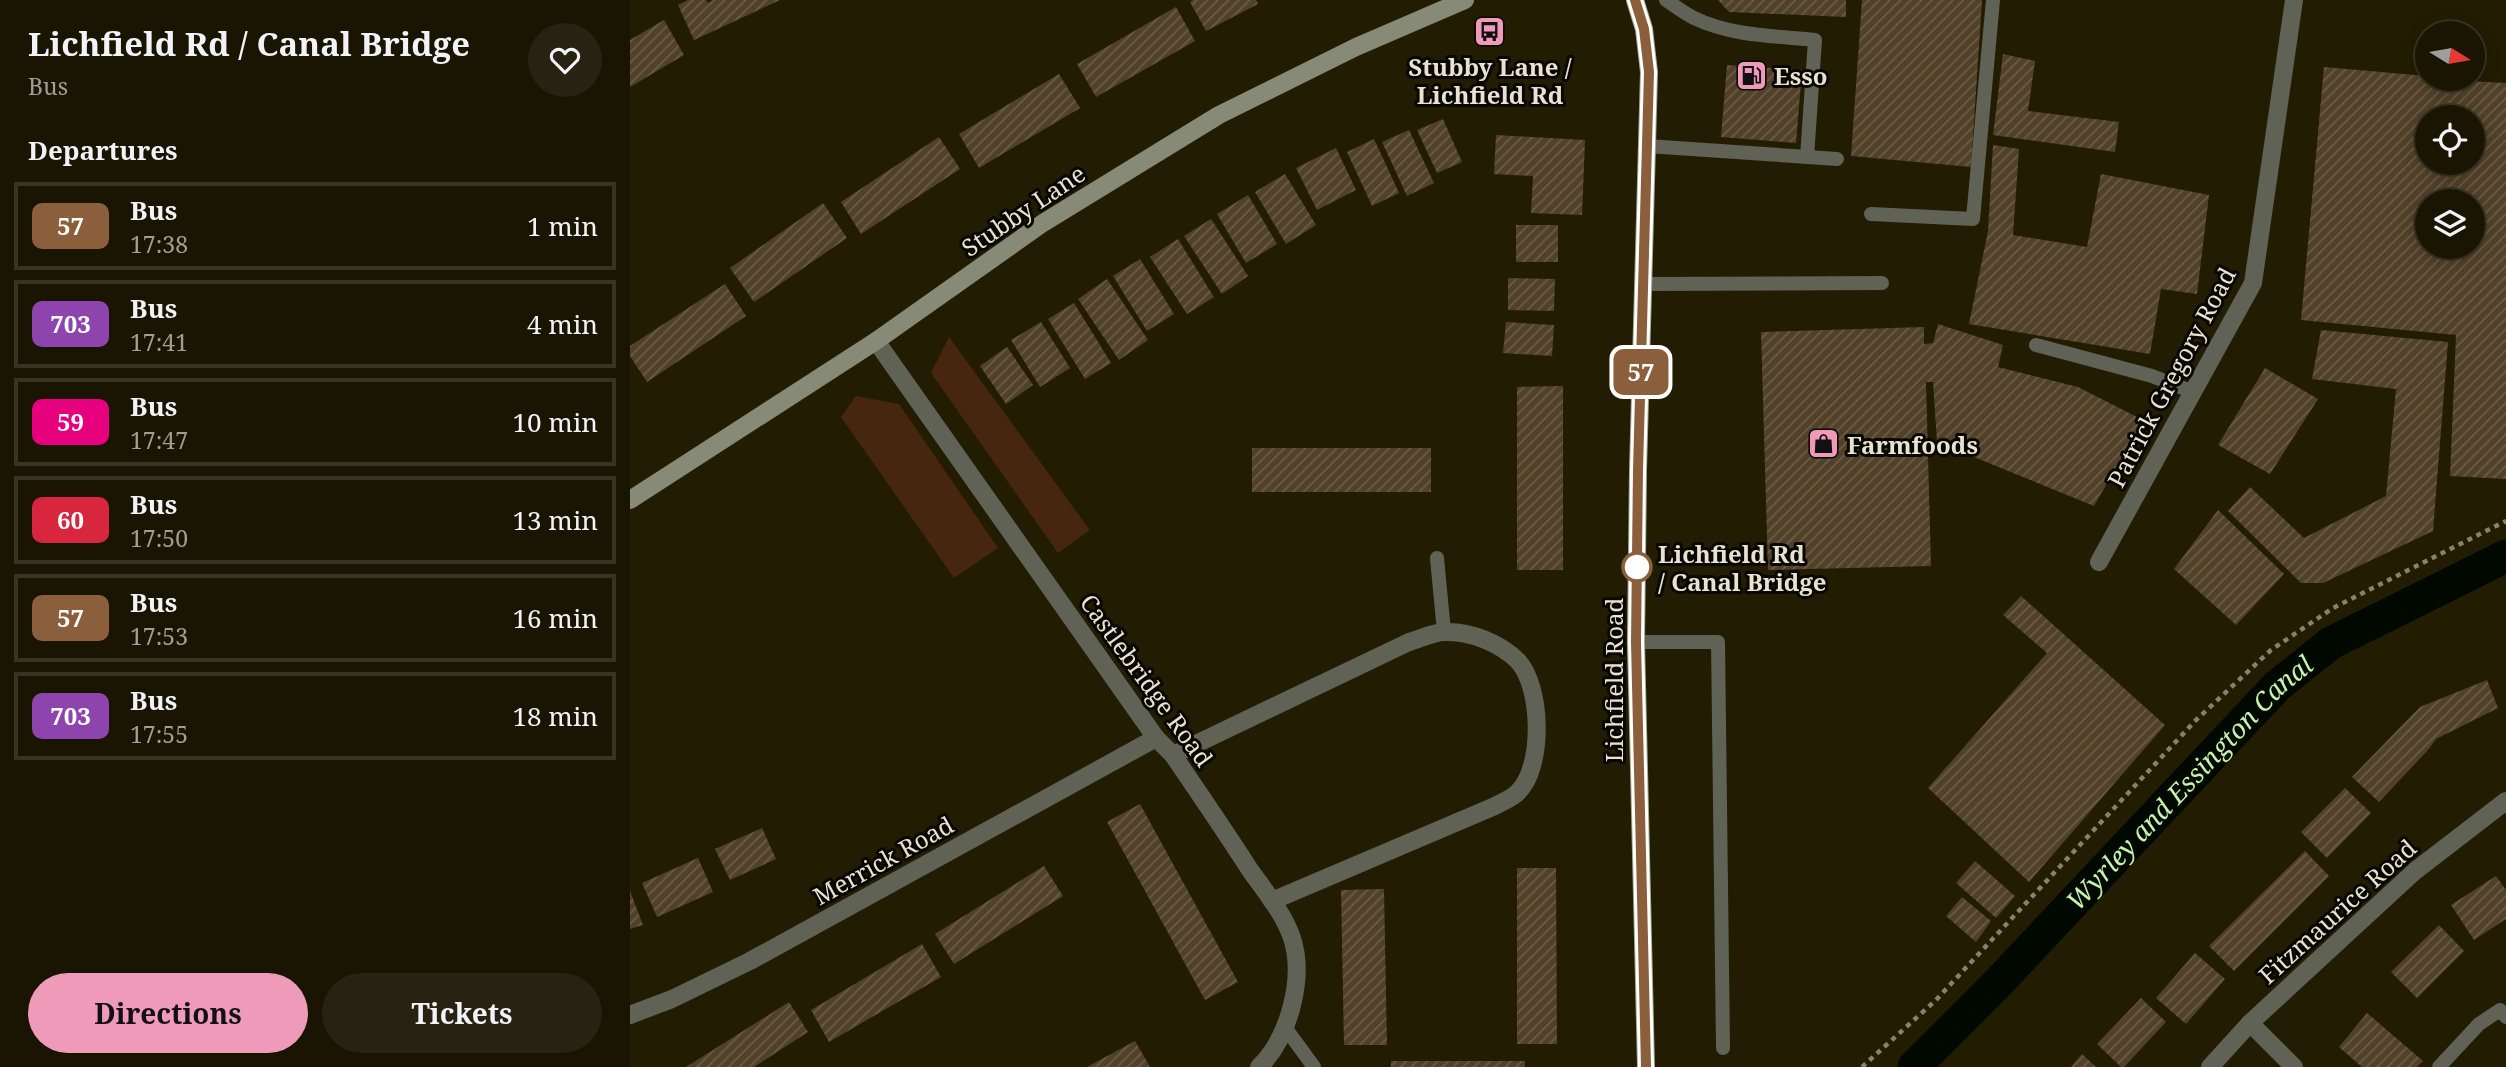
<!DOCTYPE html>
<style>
:root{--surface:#1a1502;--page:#272211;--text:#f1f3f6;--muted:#9f9f99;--line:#383424;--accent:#ef9ab8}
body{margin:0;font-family:"Noto Serif",serif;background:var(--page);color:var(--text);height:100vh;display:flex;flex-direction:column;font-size:26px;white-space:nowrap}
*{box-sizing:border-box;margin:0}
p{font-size:23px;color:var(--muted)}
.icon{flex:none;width:38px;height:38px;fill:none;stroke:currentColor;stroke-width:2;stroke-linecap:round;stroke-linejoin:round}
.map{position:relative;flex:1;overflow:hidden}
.sheet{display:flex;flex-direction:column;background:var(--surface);width:630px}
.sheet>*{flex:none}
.badge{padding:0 14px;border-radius:10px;font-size:24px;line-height:46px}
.needle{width:46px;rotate:101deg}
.buttons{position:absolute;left:1785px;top:21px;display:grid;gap:14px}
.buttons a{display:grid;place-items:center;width:70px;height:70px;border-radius:50%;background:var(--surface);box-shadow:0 4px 18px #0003,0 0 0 2px var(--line);font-size:35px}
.map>.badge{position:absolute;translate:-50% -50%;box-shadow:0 0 0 4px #fff}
h2{padding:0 28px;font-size:26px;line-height:63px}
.round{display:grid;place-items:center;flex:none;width:74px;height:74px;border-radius:37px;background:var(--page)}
.overview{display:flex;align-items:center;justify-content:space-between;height:119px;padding:0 28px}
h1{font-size:33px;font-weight:700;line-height:52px}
.action{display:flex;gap:14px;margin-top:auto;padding:14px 28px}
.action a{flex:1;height:80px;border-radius:42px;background:var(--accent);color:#111;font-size:28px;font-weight:700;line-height:80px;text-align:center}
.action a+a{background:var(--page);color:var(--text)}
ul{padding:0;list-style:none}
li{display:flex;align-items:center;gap:21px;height:88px;margin:0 14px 10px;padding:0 14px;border:4px solid var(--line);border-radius:0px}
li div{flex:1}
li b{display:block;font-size:26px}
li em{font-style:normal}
li .badge{min-width:77px;font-weight:700;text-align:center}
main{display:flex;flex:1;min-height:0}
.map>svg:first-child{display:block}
</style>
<main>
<section class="sheet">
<div class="overview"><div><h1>Lichfield Rd / Canal Bridge</h1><p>Bus</p></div><a class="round"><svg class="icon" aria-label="heart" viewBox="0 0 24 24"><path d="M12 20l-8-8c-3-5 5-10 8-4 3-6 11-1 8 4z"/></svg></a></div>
<h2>Departures</h2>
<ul>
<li><span class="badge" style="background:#8b5e3c;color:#fff">57</span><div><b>Bus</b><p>17:38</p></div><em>1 min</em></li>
<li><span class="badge" style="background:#8e44ad;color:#fff">703</span><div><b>Bus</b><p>17:41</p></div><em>4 min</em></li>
<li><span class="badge" style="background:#e6007e;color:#fff">59</span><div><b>Bus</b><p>17:47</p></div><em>10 min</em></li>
<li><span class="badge" style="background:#d7263d;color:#fff">60</span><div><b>Bus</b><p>17:50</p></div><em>13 min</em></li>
<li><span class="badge" style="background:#8b5e3c;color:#fff">57</span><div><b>Bus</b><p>17:53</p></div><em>16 min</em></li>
<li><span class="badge" style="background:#8e44ad;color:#fff">703</span><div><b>Bus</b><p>17:55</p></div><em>18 min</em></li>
</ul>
<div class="action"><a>Directions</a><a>Tickets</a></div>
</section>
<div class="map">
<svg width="1876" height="1067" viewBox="0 0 1876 1067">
<defs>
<pattern id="building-hatch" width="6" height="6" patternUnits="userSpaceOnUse" patternTransform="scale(1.75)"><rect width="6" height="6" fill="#524129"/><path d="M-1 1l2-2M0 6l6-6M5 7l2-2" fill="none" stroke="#6b5c47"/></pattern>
</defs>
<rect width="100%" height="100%" fill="#221c02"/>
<g fill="#46260e">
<path d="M319,337L460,530L428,553L301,373Z"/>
<path d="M226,396L269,404L368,548L324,578L211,417Z"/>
</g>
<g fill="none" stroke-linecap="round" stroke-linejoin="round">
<path stroke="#000800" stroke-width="33" id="s1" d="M1284,1067L1366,985L1647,686L1701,643L1876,556"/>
</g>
<g fill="url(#building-hatch)" fill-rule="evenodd">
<path d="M58,0H76L78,3L83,0H150L64,40L48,5Z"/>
<path d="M563,0H626L628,4L576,31L560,2Z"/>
<path d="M1088,0H1216V17L1099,12Z"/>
<path d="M1232,0H1352L1341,167L1221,156Z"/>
<path d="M546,7L565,41L466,97L447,64Z"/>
<path d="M34,20L54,55L0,87V40Z"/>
<path d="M1373,54L1405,61L1398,111L1489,122L1485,152L1363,135Z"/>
<path d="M1097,65L1172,70L1166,143L1091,137Z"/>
<path d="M1694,67L1797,76V79L1876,83V479L1820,476L1826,335L1671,320ZM1797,117H1843V163H1797ZM1797,201H1843V247H1797Z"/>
<path d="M429,74L450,108L349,168L329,134Z"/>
<path d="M813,119L832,162L807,173L787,130Z"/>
<path d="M779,130L804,183L777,196L752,142Z"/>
<path d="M866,135L955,140L952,215L901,213L903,176L864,174Z"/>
<path d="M309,137L330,169L231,234L211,202Z"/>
<path d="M744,139L769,193L742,206L717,152Z"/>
<path d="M1363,145L1389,149L1383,235L1457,247L1471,174L1579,195L1567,294L1531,289L1520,354L1339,324L1358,231Z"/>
<path d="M706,148L726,190L687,210L666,168Z"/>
<path d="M655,174L686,225L656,244L625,192Z"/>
<path d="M618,195L647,244L616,263L587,214Z"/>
<path d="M193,203L217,238L124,302L100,268Z"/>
<path d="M581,219L618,276L592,294L554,236Z"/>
<rect x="886" y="225" width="42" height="37"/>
<path d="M548,239L584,297L557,314L520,257Z"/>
<path d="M510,259L544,314L517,331L483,276Z"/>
<path d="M878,278L925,279L924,311L878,310Z"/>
<path d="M477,279L518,340L489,360L448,299Z"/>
<path d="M95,284L116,316L17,382L0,356V346Z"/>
<path d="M444,303L481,363L455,379L418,319Z"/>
<path d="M411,322L440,368L410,387L381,340Z"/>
<path d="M876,322L924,325L922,356L873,353Z"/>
<path d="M1308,324L1373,345L1368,367L1448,387L1513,420L1464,506L1307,442L1303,382H1296L1301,566L1138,570L1131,332L1294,327V344L1303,343Z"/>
<path d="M1691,330L1818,342L1803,531L1693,583H1671L1598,511L1620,487L1674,538L1756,496L1766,389L1682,379Z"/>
<path d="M377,347L403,385L376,404L350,366Z"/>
<path d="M1635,368L1688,399L1640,474L1588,445Z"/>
<path d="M933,386V570H887V387Z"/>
<rect x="622" y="448" width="179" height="44"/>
<path d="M1588,510L1654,574L1606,625L1544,569Z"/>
<path d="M1391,596L1535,725L1399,882L1298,788L1417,653L1373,615Z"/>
<path d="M1857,680L1868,708L1806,739L1798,750L1749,802L1722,777L1790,707Z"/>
<path d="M1715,788L1741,813L1697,858L1671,832Z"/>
<path d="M510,804L608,982L575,1000L477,822Z"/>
<path d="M132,828L146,859L100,880L85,849Z"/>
<path d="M1675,851L1699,876L1604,971L1579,946Z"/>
<path d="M68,858L83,892L27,917L12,883Z"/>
<path d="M1345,861L1385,896L1366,918L1326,883Z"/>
<path d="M414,866L433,896L324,964L305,934Z"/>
<path d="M887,868H926L927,1044H887Z"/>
<path d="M1866,876L1876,890V919L1844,940L1821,905Z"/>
<path d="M754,889L757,1045H714L711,890Z"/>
<path d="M0,891L13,925L0,929Z"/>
<path d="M1332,897L1361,921L1346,942L1316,916Z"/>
<path d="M1809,925L1834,951L1787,998L1761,972Z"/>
<path d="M292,944L311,977L199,1042L181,1010Z"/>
<path d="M1565,953L1595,979L1556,1024L1526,998Z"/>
<path d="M1511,998L1536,1022L1494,1067H1491L1467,1044Z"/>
<path d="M159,1002L178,1032L124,1067H56Z"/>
<path d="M1737,1013L1793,1061L1787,1067H1732L1709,1047Z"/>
<path d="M505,1041L520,1067H457Z"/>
<path d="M1452,1054L1466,1067H1441Z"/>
<rect x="761" y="1061" width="134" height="6"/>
</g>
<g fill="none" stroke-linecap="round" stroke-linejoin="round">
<path stroke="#87826d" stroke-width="4.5" stroke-dasharray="5 5" stroke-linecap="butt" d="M1232,1067L1306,1000L1565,721L1641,650L1703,608L1876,521"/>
<g stroke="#606256" stroke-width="14">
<path d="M1036,0C1045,6 1054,13 1064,18C1101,36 1145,36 1185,40L1177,157"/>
<path d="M1017,146L1207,159"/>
<path d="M1241,214L1343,219L1363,0"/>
<path d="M1013,284L1252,283"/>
<path d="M1406,345L1522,376L1563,392"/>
<path d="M807,558L814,632"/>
<path d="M1006,642H1088L1093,1048"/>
<path d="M654,1026L684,1067"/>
<path d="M1809,1067L1849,1024L1870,1010L1876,1017"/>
</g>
<g stroke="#606256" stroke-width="18">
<path d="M246,341L526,738L543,755C569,793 595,831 620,870C635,891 654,914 662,938C675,978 659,1038 629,1067"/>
<path d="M1469,562L1623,283L1664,0"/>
<path d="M543,755L779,642C790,639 803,632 815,632C840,631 870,643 888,661C912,687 914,767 888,792C883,798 872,802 865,806L642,901"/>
<path d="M0,1015L42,999L120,961L526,738"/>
<path d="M1620,1023L1664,1067"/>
<path d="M1580,1067L1620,1023L1785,871L1876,801"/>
</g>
<path stroke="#878a76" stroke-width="18" d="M0,500L246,341L413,223L589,115L726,47L835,0"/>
<path stroke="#a5aa8f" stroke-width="18" d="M1005,0L1014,29L1019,72L1008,470L1006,642L1016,1067"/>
</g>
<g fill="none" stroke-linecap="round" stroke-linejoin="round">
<defs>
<path id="line" d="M1005,0L1014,29L1019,72L1008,470L1006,642L1016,1067"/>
</defs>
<use href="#line" stroke="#fff" stroke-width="16"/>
<use href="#line" stroke="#8b5e3c" stroke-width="10"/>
</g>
<defs>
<symbol id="bus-square" viewBox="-11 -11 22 22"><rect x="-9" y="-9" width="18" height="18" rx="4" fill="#ef9ab8" stroke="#090701"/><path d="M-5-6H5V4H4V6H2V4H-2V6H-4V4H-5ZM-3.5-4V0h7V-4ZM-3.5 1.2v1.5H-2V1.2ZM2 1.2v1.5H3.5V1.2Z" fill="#111"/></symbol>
<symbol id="fuel-square" viewBox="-11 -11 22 22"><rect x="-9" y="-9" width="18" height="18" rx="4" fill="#ef9ab8" stroke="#090701"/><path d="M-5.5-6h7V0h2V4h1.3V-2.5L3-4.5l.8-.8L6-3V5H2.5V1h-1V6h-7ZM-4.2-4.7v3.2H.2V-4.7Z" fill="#111"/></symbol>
<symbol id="shop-square" viewBox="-11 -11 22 22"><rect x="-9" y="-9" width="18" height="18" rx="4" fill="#ef9ab8" stroke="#090701"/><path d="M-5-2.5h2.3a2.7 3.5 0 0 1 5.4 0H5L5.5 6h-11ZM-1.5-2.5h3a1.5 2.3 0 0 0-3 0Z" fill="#111"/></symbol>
</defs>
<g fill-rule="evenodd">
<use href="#bus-square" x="842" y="14" width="35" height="35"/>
<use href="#fuel-square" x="1104" y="58" width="35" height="35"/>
<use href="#shop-square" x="1176" y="426" width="35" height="35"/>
</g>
<circle fill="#fff" stroke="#8b5e3c" stroke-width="3.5" cx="1007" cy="567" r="14"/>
<g text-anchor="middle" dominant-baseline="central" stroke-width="6" stroke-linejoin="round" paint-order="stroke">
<g font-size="24" font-weight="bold" fill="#e7e3d3" stroke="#090701" text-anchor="start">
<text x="860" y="66" text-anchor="middle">Stubby Lane /<tspan x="860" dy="28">Lichfield Rd</tspan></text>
<text x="1144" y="75">Esso</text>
<text x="1217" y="444">Farmfoods</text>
</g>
<g font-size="24" fill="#e7e3d3" stroke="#090701">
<text transform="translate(393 210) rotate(-34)">Stubby Lane</text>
<text transform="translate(1541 377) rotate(-62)">Patrick Gregory Road</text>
<text transform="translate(517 680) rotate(54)">Castlebridge Road</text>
<text transform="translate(983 680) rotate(-90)">Lichfield Road</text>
<text transform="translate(253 860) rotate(-29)">Merrick Road</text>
<text transform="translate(1707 911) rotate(-42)">Fitzmaurice Road</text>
</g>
<g font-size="24" font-weight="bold" fill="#e7e3d3" stroke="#090701" text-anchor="start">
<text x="1028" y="553">Lichfield Rd<tspan x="1028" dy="28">/ Canal Bridge</tspan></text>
</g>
<g font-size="26" font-style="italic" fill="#c5f3ab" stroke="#090701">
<text stroke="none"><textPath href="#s1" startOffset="396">Wyrley and Essington Canal</textPath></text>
</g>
</g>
</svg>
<div class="buttons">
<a><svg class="needle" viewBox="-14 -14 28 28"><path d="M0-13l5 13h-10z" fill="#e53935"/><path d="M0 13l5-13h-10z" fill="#9f9f99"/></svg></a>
<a><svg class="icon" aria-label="locate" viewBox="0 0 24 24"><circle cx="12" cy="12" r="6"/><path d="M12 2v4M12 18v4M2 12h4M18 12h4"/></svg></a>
<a><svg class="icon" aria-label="layers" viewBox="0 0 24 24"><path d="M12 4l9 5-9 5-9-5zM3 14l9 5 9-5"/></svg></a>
</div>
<b class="badge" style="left:1011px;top:372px;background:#8b5e3c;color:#fff">57</b>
</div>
</main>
